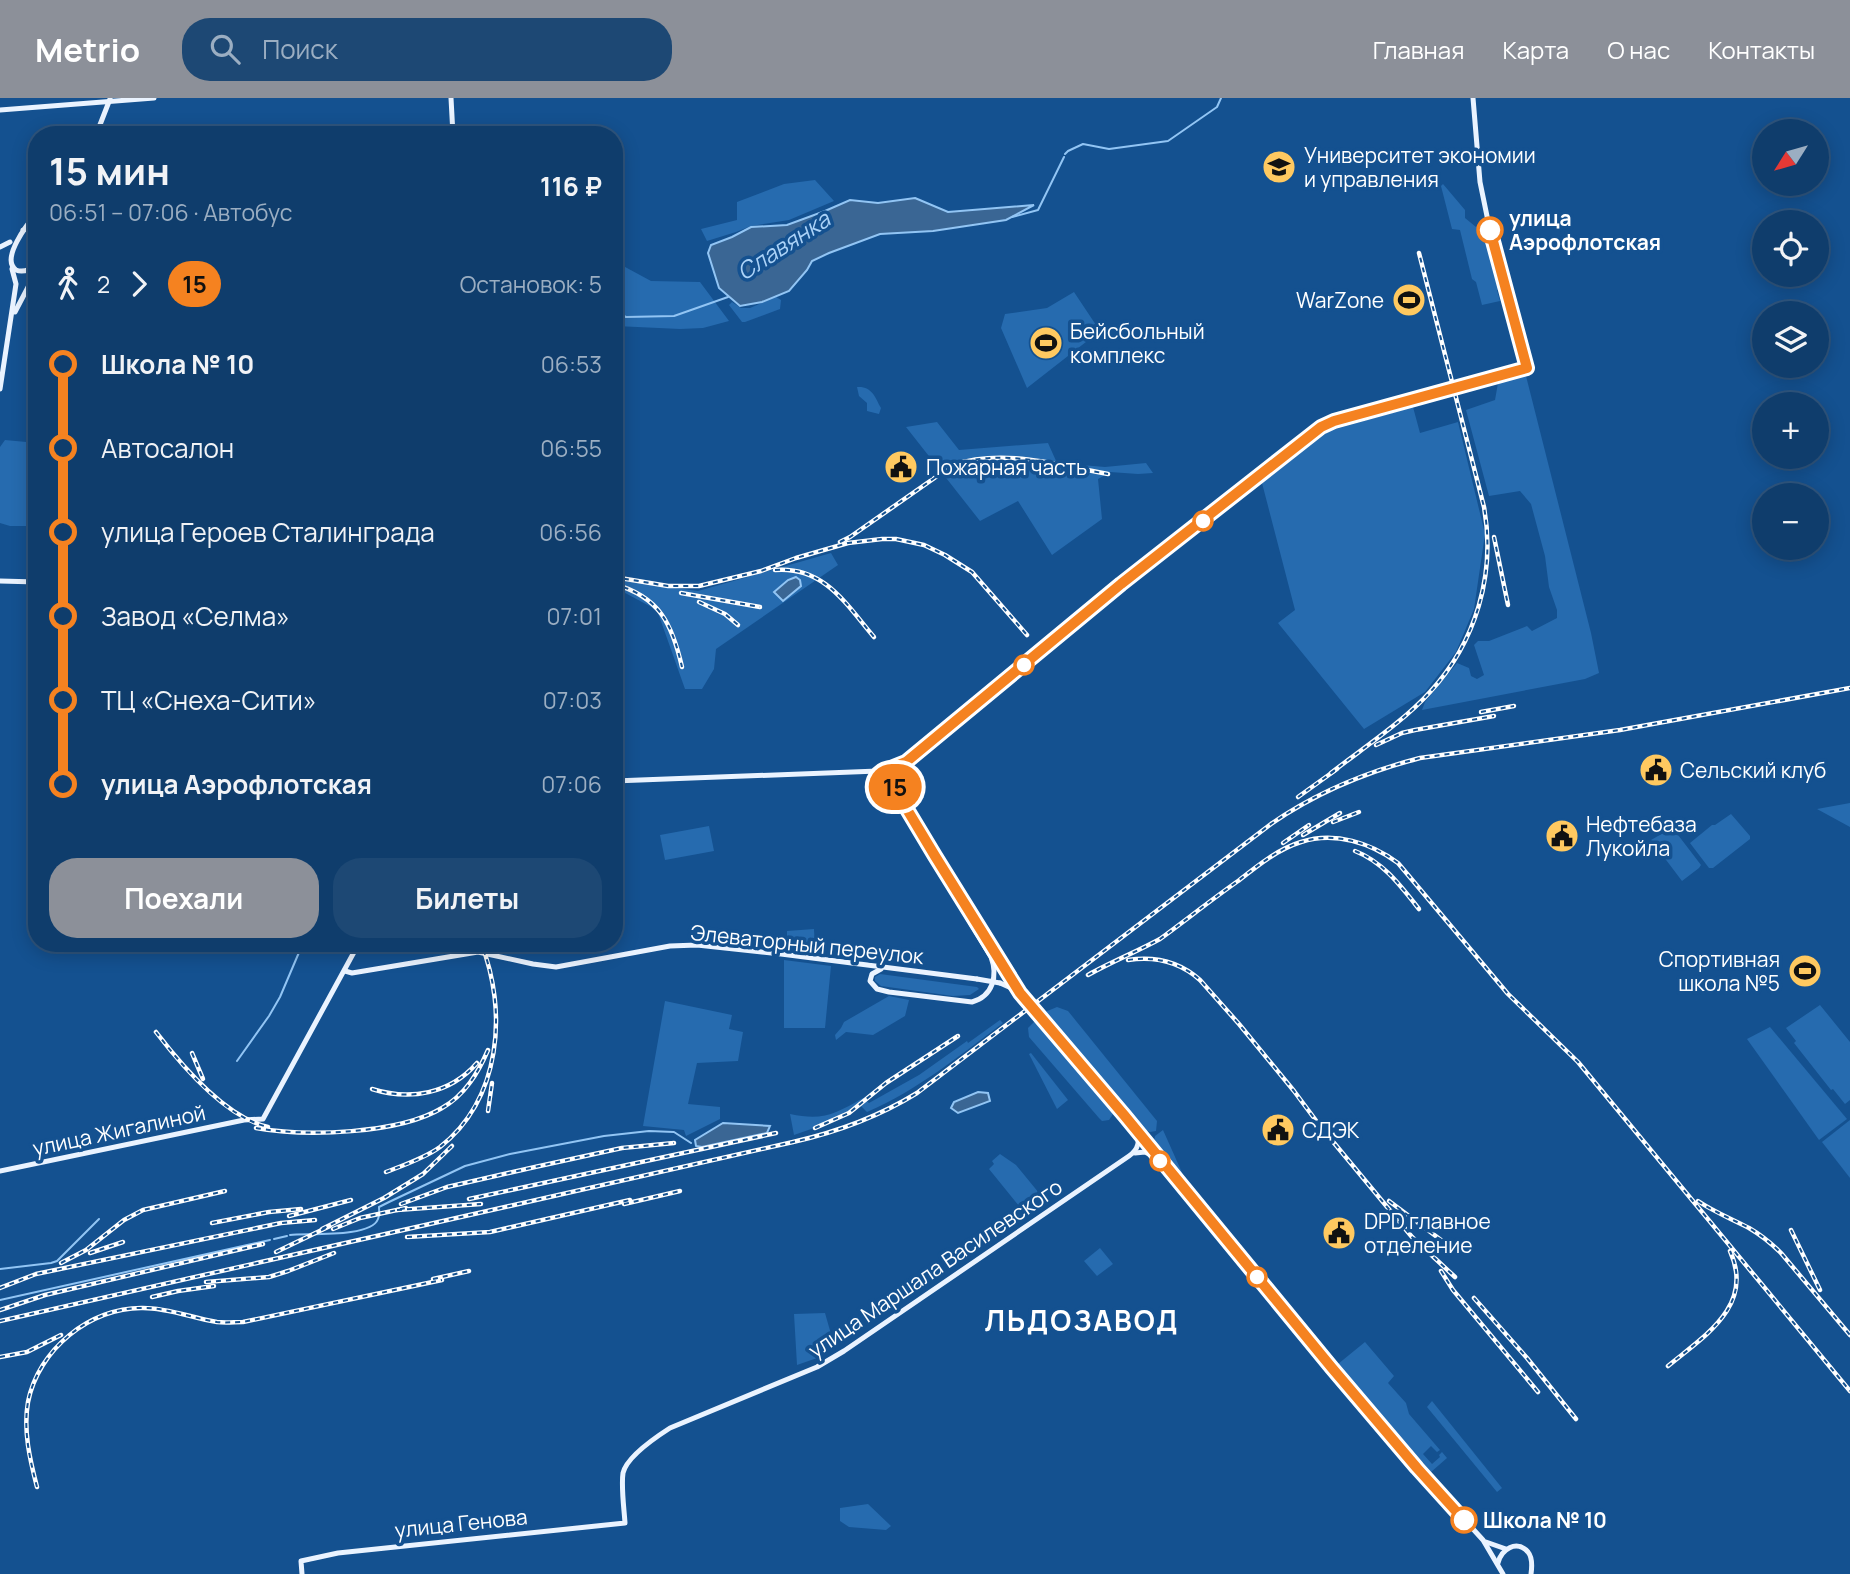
<!DOCTYPE html>
<html lang="ru">
<meta charset="utf-8">
<style>
:root{--surface:#0f3d6c;--page:#1d4874;--text:#f1f3f6;--muted:#9baec2;--line:#2f567f;--accent:#8c9099}
body{margin:0;font-family:Manrope,sans-serif;background:var(--page);color:var(--text);height:100vh;display:flex;flex-direction:column;font-size:26px;white-space:nowrap}
*{box-sizing:border-box;margin:0}
p{font-size:23px;color:var(--muted)}
.icon{flex:none;width:38px;height:38px;fill:none;stroke:currentColor;stroke-width:2;stroke-linecap:round;stroke-linejoin:round}
.map{position:relative;flex:1;overflow:hidden}
.drawer{position:absolute;left:28px;top:28px;width:595px;height:826px;display:flex;flex-direction:column;background:var(--surface);border-radius:28px;box-shadow:0 4px 18px #0003,0 0 0 2px var(--line)}
.drawer>*{flex:none}
.badge{padding:0 14px;border-radius:23px;font-size:24px;line-height:46px}
.needle{width:46px;rotate:233deg}
.controls{position:absolute;left:1752px;top:21px;display:grid;gap:14px}
.controls a{display:grid;place-items:center;width:77px;height:77px;border-radius:50%;background:var(--surface);box-shadow:0 4px 18px #0003,0 0 0 2px var(--line);font-size:35px}
.map>.badge{position:absolute;translate:-50% -50%;box-shadow:0 0 0 4px #fff}
.legs{display:flex;align-items:center;gap:10px;height:77px;padding:0 21px;font-size:23px}
.legs p{margin-inline-start:auto}
.headline{display:flex;align-items:center;justify-content:space-between;height:119px;padding:0 21px}
h1{font-size:38px;font-weight:700;line-height:52px}
.action{display:flex;gap:14px;margin-top:auto;padding:14px 21px}
.action a{flex:1;height:80px;border-radius:28px;background:var(--accent);color:#fff;font-size:28px;font-weight:700;line-height:80px;text-align:center}
.action a+a{background:var(--page);color:var(--text)}
ul{padding:0 21px;list-style:none}
li{display:flex;align-items:center;gap:24px;height:84px;font-size:26px}
li i{display:grid;place-items:center;width:10px;height:100%;margin:0 9px;background:currentColor}
li i::after{content:'';width:18px;height:18px;margin:-9px;border:5px solid;border-radius:50%;background:var(--surface)}
li p{margin-inline-start:auto}
li:first-child i{background:linear-gradient(#0000 50%,currentColor 0)}
li:last-child i{background:linear-gradient(currentColor 50%,#0000 0)}
header{display:flex;align-items:center;gap:42px;box-sizing:border-box;height:98px;padding:0 35px;background:var(--accent);color:#fff}
header strong{font-size:33px}
nav{display:flex;gap:38px;margin-inline-start:auto;font-size:24px}
.search{width:490px;height:63px;background:var(--page);display:flex;align-items:center;gap:18px;box-sizing:border-box;padding:0 24px;border-radius:28px;color:var(--muted);font-size:26px}
.map>svg:first-child{display:block}
</style>
<header>
<strong>Metrio</strong>
<div class="search"><svg class="icon" aria-label="search" viewBox="0 0 24 24"><circle cx="10" cy="10" r="6"/><path d="M15 15l6 6"/></svg>Поиск</div>
<nav><a>Главная</a><a>Карта</a><a>О нас</a><a>Контакты</a></nav>
</header>
<div class="map">
<svg width="1850" height="1476" viewBox="0 0 1850 1476">
<rect width="100%" height="100%" fill="#145190"/>
<g fill="#266baf">
<path d="M815,82L834,103L789,122L751,128L736,134L707,143L701,131L737,122V104L784,86Z"/>
<path d="M1443,86L1465,112V120L1476,129L1480,125L1482,126L1501,190L1497,192L1500,203L1482,207L1476,184L1472,181L1460,132L1452,131L1441,88Z"/>
<path d="M614,163L651,183L700,184L729,223L703,230L680,231L616,228L614,225Z"/>
<path d="M1074,194L1100,233L1027,290L1001,230L1005,216L1047,210Z"/>
<path d="M776,199L781,202L780,211L745,224H742L729,207L732,204L741,210H750Z"/>
<path d="M1526,278L1591,535L1599,575L1585,581L1422,612L1425,604L1457,565L1469,570L1471,578L1477,581L1484,577L1474,547L1478,543H1489L1527,528L1532,533L1557,520V512L1549,489L1545,458L1531,406L1520,393L1489,398L1466,312L1495,302L1498,285Z"/>
<path d="M857,289C872,288 875,299 881,310L879,316L867,313V305L859,298Z"/>
<path d="M1413,309L1420,335L1458,324L1485,436L1474,511L1456,554L1425,594L1364,631L1278,525L1295,512L1262,385L1329,333Z"/>
<path d="M937,324L959,352L1048,345L1057,365L1105,369L1146,365L1153,375L1138,376L1110,374L1098,381L1102,421L1052,457L1018,403L980,423L906,329Z"/>
<path d="M5,342L37,345C37,366 41,414 26,428H10L0,425V349Z"/>
<path d="M831,455L838,467L716,551L714,571L702,591H685L657,512L614,489V483L618,482L698,493Z"/>
<path d="M1850,705V729L1817,711Z"/>
<path d="M1731,716L1750,738V741L1713,770H1709L1690,745L1712,727H1715Z"/>
<path d="M709,728L714,753L665,762L660,737Z"/>
<path d="M1670,733L1672,735L1675,733L1701,767L1699,770L1682,783L1651,742L1665,734Z"/>
<path d="M814,831L815,853H787V833Z"/>
<path d="M784,862L831,868L825,930H784Z"/>
<path d="M880,876L977,889L979,891L970,897L953,898L881,888L875,883V879Z"/>
<path d="M889,898L909,902L905,918L873,937L846,934L836,942L835,937L841,930L844,924Z"/>
<path d="M665,903L732,917L729,931L743,934L738,963L697,965L688,1006L720,1009V1021L686,1038L684,1032L643,1028Z"/>
<path d="M1820,907L1850,944V1002L1845,1006L1833,991L1831,992L1794,945L1796,943L1786,930Z"/>
<path d="M1057,909L1068,913L1157,1023L1156,1033L1150,1034L1146,1032L1124,1008L1045,914Z"/>
<path d="M1037,921L1111,1012L1113,1016L1109,1022L1102,1023L1099,1020L1029,939L1028,930Z"/>
<path d="M1000,922L1003,925C959,958 918,992 867,1014L860,1007C840,1021 817,1029 794,1037L790,1016C823,1023 835,1016 863,1000L869,1005L919,977L967,943L968,945Z"/>
<path d="M1770,929L1847,1021L1819,1042L1747,941Z"/>
<path d="M1031,955L1068,1002L1057,1011L1029,956Z"/>
<path d="M1850,1022V1080L1822,1044Z"/>
<path d="M1163,1032L1184,1079L1169,1062L1170,1059L1154,1043L1155,1038Z"/>
<path d="M1000,1056L1016,1067L1039,1095L1041,1100L1024,1114L989,1071L994,1066L992,1063Z"/>
<path d="M1100,1150L1113,1166L1097,1178L1084,1163Z"/>
<path d="M825,1215L831,1236L816,1249L820,1259L797,1267L794,1216Z"/>
<path d="M1365,1244L1394,1278L1388,1285L1406,1305L1409,1316L1440,1352L1437,1354L1431,1348L1423,1356L1432,1366L1440,1359L1439,1357L1442,1354L1447,1360L1431,1374L1338,1266Z"/>
<path d="M1432,1303L1502,1390L1497,1394L1427,1309Z"/>
<path d="M868,1406L891,1428L886,1432L849,1429L840,1423V1410Z"/>
</g>
<g fill="#3a6694" stroke="#92c5f4" stroke-width="2">
<path d="M915,100L948,114L1034,107L1006,122L933,133L880,136L829,155L812,163L807,172L789,193L762,204L740,208L719,190L708,155L711,147L732,139L751,129L787,127L825,113L850,102L878,105Z"/>
<path d="M796,479L800,482L801,488L783,503L774,494L788,482Z"/>
<path d="M978,994L988,995L990,1003L958,1015L951,1010L954,1004Z"/>
<path d="M723,1025L770,1028L767,1035L702,1049L696,1048L695,1042Z"/>
</g>
<g fill="none" stroke-linecap="round" stroke-linejoin="round">
<g stroke="#92c5f4" stroke-width="2">
<path d="M1065,56L1068,53L1083,46L1109,51L1168,43L1217,9L1221,0"/>
<path d="M1012,119L1038,112L1064,59"/>
<path d="M614,213L626,219L674,218L728,199"/>
<path d="M237,963L269,918L280,899L303,845"/>
<path d="M290,1137C307,1135 371,1140 378,1121C380,1117 379,1113 379,1109L389,1104L465,1068L510,1056L604,1038L649,1033L674,1034L691,1045"/>
<path d="M274,1141L287,1138"/>
<path d="M0,1171L51,1165L57,1163L99,1121"/>
<path d="M0,1202L270,1142"/>
</g>
<g stroke="#eaf3ff" stroke-width="5">
<path d="M451,0L453,37"/>
<path d="M0,12L154,0"/>
<path d="M96,37L110,1"/>
<path d="M37,115C28,125 0,161 16,172C23,175 30,172 37,168"/>
<path d="M23,132L29,130H37"/>
<path d="M0,149L10,144"/>
<path d="M15,214L37,172"/>
<path d="M0,291L16,186L12,171"/>
<path d="M0,483L37,484"/>
<path d="M886,672L903,704L937,761"/>
<path d="M614,683L878,673L895,670L906,664L1121,486L1321,329L1334,323L1527,270L1488,123L1480,84L1473,0"/>
<path d="M942,769L1020,895"/>
<path d="M881,871L872,876L870,883L877,891L889,894L972,904C993,898 998,878 991,859L943,779L935,758"/>
<path d="M345,873L352,875L478,854L533,866L556,869L670,848L697,847L781,856L977,881"/>
<path d="M1000,885L1018,893"/>
<path d="M1040,919L1124,1017L1170,1074L1403,1354L1483,1442L1503,1476"/>
<path d="M1135,1055L1145,1054L1155,1059"/>
<path d="M0,1073L244,1022L263,1021L359,845"/>
<path d="M1486,1444L1506,1451"/>
<path d="M1498,1465C1501,1452 1516,1441 1528,1454C1533,1460 1532,1469 1531,1476"/>
<path d="M302,1476L301,1463L338,1455L625,1425C624,1410 621,1389 623,1375C627,1358 656,1339 670,1330L817,1269L844,1253L1129,1058C1139,1051 1140,1043 1136,1032"/>
</g>
<defs>
<g id="rail">
<path d="M1494,439L1508,507"/>
<path d="M840,444L850,439L953,367C1003,350 1057,367 1108,376"/>
<path d="M775,472C824,468 846,506 874,539"/>
<path d="M614,479L668,488H699L761,473L796,460L848,445L882,441H896L924,447L945,457L972,474L1027,537"/>
<path d="M614,486C660,499 672,526 682,569"/>
<path d="M681,495L760,509"/>
<path d="M699,504L725,516L738,527"/>
<path d="M1481,614L1514,608"/>
<path d="M1376,647L1402,635L1415,632L1494,618"/>
<path d="M1331,675C1363,650 1403,624 1430,594C1476,544 1496,476 1484,409L1419,155"/>
<path d="M1298,699L1337,671"/>
<path d="M1333,724L1359,714"/>
<path d="M1303,737L1340,715"/>
<path d="M1283,745L1309,727"/>
<path d="M1355,753C1383,764 1400,787 1419,811"/>
<path d="M1128,862C1155,858 1180,864 1200,882L1239,926L1294,993L1320,1028L1412,1139L1455,1179"/>
<path d="M1088,877C1111,864 1136,854 1160,841C1186,822 1211,802 1238,783C1257,768 1278,751 1301,744C1335,733 1371,745 1398,765L1508,896L1578,964L1850,1293"/>
<path d="M156,934C182,968 225,1019 268,1029"/>
<path d="M192,955L203,981"/>
<path d="M372,991C410,1003 450,996 477,965"/>
<path d="M488,1013L492,985"/>
<path d="M256,1030C306,1039 399,1036 442,1010C465,997 478,975 488,952"/>
<path d="M815,1030L849,1015L886,985L958,938"/>
<path d="M386,1074C404,1067 425,1060 440,1049C501,1001 508,913 481,845"/>
<path d="M469,1101L776,1035"/>
<path d="M1389,1103L1453,1151"/>
<path d="M1698,1103C1714,1114 1732,1121 1749,1130C1761,1137 1771,1145 1781,1155L1850,1237"/>
<path d="M401,1106L447,1089L535,1069L622,1050L674,1045"/>
<path d="M624,1106L680,1093"/>
<path d="M397,1112L481,1106"/>
<path d="M289,1118L351,1102"/>
<path d="M212,1125L269,1114L301,1111"/>
<path d="M322,1131L384,1100L423,1076L452,1048"/>
<path d="M333,1131L360,1120L406,1110"/>
<path d="M1791,1132L1820,1192"/>
<path d="M407,1139L490,1134L630,1102"/>
<path d="M276,1154L330,1128"/>
<path d="M90,1155L123,1144"/>
<path d="M61,1165L86,1152L124,1122L143,1112L225,1093"/>
<path d="M1441,1173L1453,1192L1538,1294"/>
<path d="M433,1181L469,1173"/>
<path d="M206,1184L269,1179L288,1173L334,1155"/>
<path d="M0,1190L36,1176L281,1125L315,1122"/>
<path d="M152,1199L178,1193L214,1188"/>
<path d="M1474,1200L1527,1260L1576,1321"/>
<path d="M0,1212L45,1197L263,1146"/>
<path d="M0,1223L793,1044C837,1034 878,1019 917,995L1271,726C1317,694 1366,674 1420,660L1620,632L1850,590"/>
<path d="M0,1259L27,1254L61,1237"/>
<path d="M1668,1268C1704,1238 1755,1208 1730,1153"/>
<path d="M37,1389C30,1362 23,1333 28,1304C38,1252 90,1209 143,1210C169,1210 192,1220 217,1224C226,1225 234,1224 243,1224L442,1182"/>
</g>
</defs>
<use href="#rail" stroke="#fff" stroke-width="4.5"/>
<use href="#rail" stroke="#145190" stroke-width="2" stroke-dasharray="5" stroke-linecap="butt"/>
<g stroke="#eaf3ff" stroke-width="5">
<path d="M977,881L1000,885"/>
<path d="M1020,895L1040,919"/>
</g>
</g>
<g fill="none" stroke-linecap="round" stroke-linejoin="round">
<defs>
<path id="line-1" d="M1464,1422L1417,1370L1332,1270L1124,1017L1020,895L935,758L902,703L886,672L906,664L1121,486L1321,329L1334,323L1527,270L1490,132"/>
</defs>
<use href="#line-1" stroke="#fff" stroke-width="16"/>
<use href="#line-1" stroke="#f58220" stroke-width="10"/>
</g>
<defs>
<symbol id="university-disc" viewBox="-11 -11 22 22"><circle r="9.5" fill="#ffc960" stroke="#145190"/><path d="M0-5L7-2L0 1L-7-2ZM-4 1L0 2.5L4 1V4Q0 6-4 4Z" fill="#111"/></symbol>
<symbol id="stadium-disc" viewBox="-11 -11 22 22"><circle r="9.5" fill="#ffc960" stroke="#145190"/><path d="M0-5a6.5 5 0 1 0 0 10a6.5 5 0 1 0 0-10ZM-3.5-1.8h7v3.6h-7Z" fill="#111"/></symbol>
<symbol id="civic-disc" viewBox="-11 -11 22 22"><circle r="9.5" fill="#ffc960" stroke="#145190"/><path d="M-.6-6.5H3V-4.5H.6V-3L4-1V1h2V6H-6V1h2V-1L-.6-3ZM-1.2 2.5V6h2.4V2.5Z" fill="#111"/></symbol>
</defs>
<g fill-rule="evenodd">
<use href="#university-disc" x="1260" y="50" width="38" height="38"/>
<use href="#stadium-disc" x="1390" y="183" width="38" height="38"/>
<use href="#stadium-disc" x="1027" y="226" width="38" height="38"/>
<use href="#civic-disc" x="882" y="350" width="38" height="38"/>
<use href="#civic-disc" x="1637" y="653" width="38" height="38"/>
<use href="#civic-disc" x="1543" y="719" width="38" height="38"/>
<use href="#stadium-disc" x="1786" y="854" width="38" height="38"/>
<use href="#civic-disc" x="1259" y="1013" width="38" height="38"/>
<use href="#civic-disc" x="1320" y="1116" width="38" height="38"/>
</g>
<g fill="#fff" stroke="#f58220" stroke-width="3.5">
<circle cx="1490" cy="132" r="12"/>
<circle cx="1203" cy="423" r="9"/>
<circle cx="1024" cy="567" r="9"/>
<circle cx="1160" cy="1063" r="9"/>
<circle cx="1257" cy="1179" r="9"/>
<circle cx="1464" cy="1422" r="12"/>
</g>
<g text-anchor="middle" dominant-baseline="central" stroke-width="7" stroke-linejoin="round" paint-order="stroke">
<g font-size="21" fill="#fff" stroke="#145190" text-anchor="start">
<text x="1304" y="57">Университет экономии<tspan x="1304" dy="24">и управления</tspan></text>
<text x="1384" y="202" text-anchor="end">WarZone</text>
<text x="1070" y="233">Бейсбольный<tspan x="1070" dy="24">комплекс</tspan></text>
<text x="926" y="369">Пожарная часть</text>
<text x="1680" y="672">Сельский клуб</text>
<text x="1586" y="726">Нефтебаза<tspan x="1586" dy="24">Лукойла</tspan></text>
<text x="1780" y="861" text-anchor="end">Спортивная<tspan x="1780" dy="24">школа №5</tspan></text>
<text x="1302" y="1032">СДЭК</text>
<text x="1364" y="1123">DPD главное<tspan x="1364" dy="24">отделение</tspan></text>
</g>
<g font-size="21" font-weight="bold" fill="#fff" stroke="#145190" text-anchor="start">
<text x="1509" y="120">улица<tspan x="1509" dy="24">Аэрофлотская</tspan></text>
<text x="1483" y="1422">Школа № 10</text>
</g>
<g font-size="21" fill="#fff" stroke="#145190">
<text transform="translate(807 846) rotate(6)">Элеваторный переулок</text>
<text transform="translate(119 1032) rotate(-12)">улица Жигалиной</text>
<text transform="translate(935 1170) rotate(-34)">улица Маршала Василевского</text>
<text transform="translate(461 1425) rotate(-6)">улица Генова</text>
</g>
<g font-size="23" font-style="italic" fill="#acd3f8" stroke="#145190">
<text transform="translate(783 147) rotate(-33)">Славянка</text>
</g>
<g font-size="28" font-weight="bold" letter-spacing="2" fill="#fff" stroke="#145190">
<text x="1082" y="1222">ЛЬДОЗАВОД</text>
</g>
</g>
</svg>
<div class="controls">
<a><svg class="needle" viewBox="-14 -14 28 28"><path d="M0-13l5 13h-10z" fill="#e53935"/><path d="M0 13l5-13h-10z" fill="#9baec2"/></svg></a>
<a><svg class="icon" aria-label="locate" viewBox="0 0 24 24"><circle cx="12" cy="12" r="6"/><path d="M12 2v4M12 18v4M2 12h4M18 12h4"/></svg></a>
<a><svg class="icon" aria-label="layers" viewBox="0 0 24 24"><path d="M12 4l9 5-9 5-9-5zM3 14l9 5 9-5"/></svg></a>
<a>+</a>
<a>−</a>
</div>
<b class="badge" style="left:895px;top:689px;background:#f58220;color:#111">15</b>
<section class="drawer">
<div class="headline"><div><h1>15 мин</h1><p>06:51 – 07:06 · Автобус</p></div><b>116 ₽</b></div>
<div class="legs"><svg class="icon" aria-label="walk" viewBox="0 0 24 24"><circle cx="13" cy="4" r="2"/><path d="M13 8l-2 6 4 7M11 14l-3 7M7 12l3-4h3l4 4"/></svg>2<svg class="icon" aria-label="forward" viewBox="0 0 24 24"><path d="M9 5l7 7-7 7"/></svg><b class="badge" style="background:#f58220;color:#111">15</b><p>Остановок: 5</p></div>
<ul>
<li><i style="color:#f58220"></i><b>Школа № 10</b><p>06:53</p></li>
<li><i style="color:#f58220"></i><span>Автосалон</span><p>06:55</p></li>
<li><i style="color:#f58220"></i><span>улица Героев Сталинграда</span><p>06:56</p></li>
<li><i style="color:#f58220"></i><span>Завод «Селма»</span><p>07:01</p></li>
<li><i style="color:#f58220"></i><span>ТЦ «Снеха-Сити»</span><p>07:03</p></li>
<li><i style="color:#f58220"></i><b>улица Аэрофлотская</b><p>07:06</p></li>
</ul>
<div class="action"><a>Поехали</a><a>Билеты</a></div>
</section>
</div>
